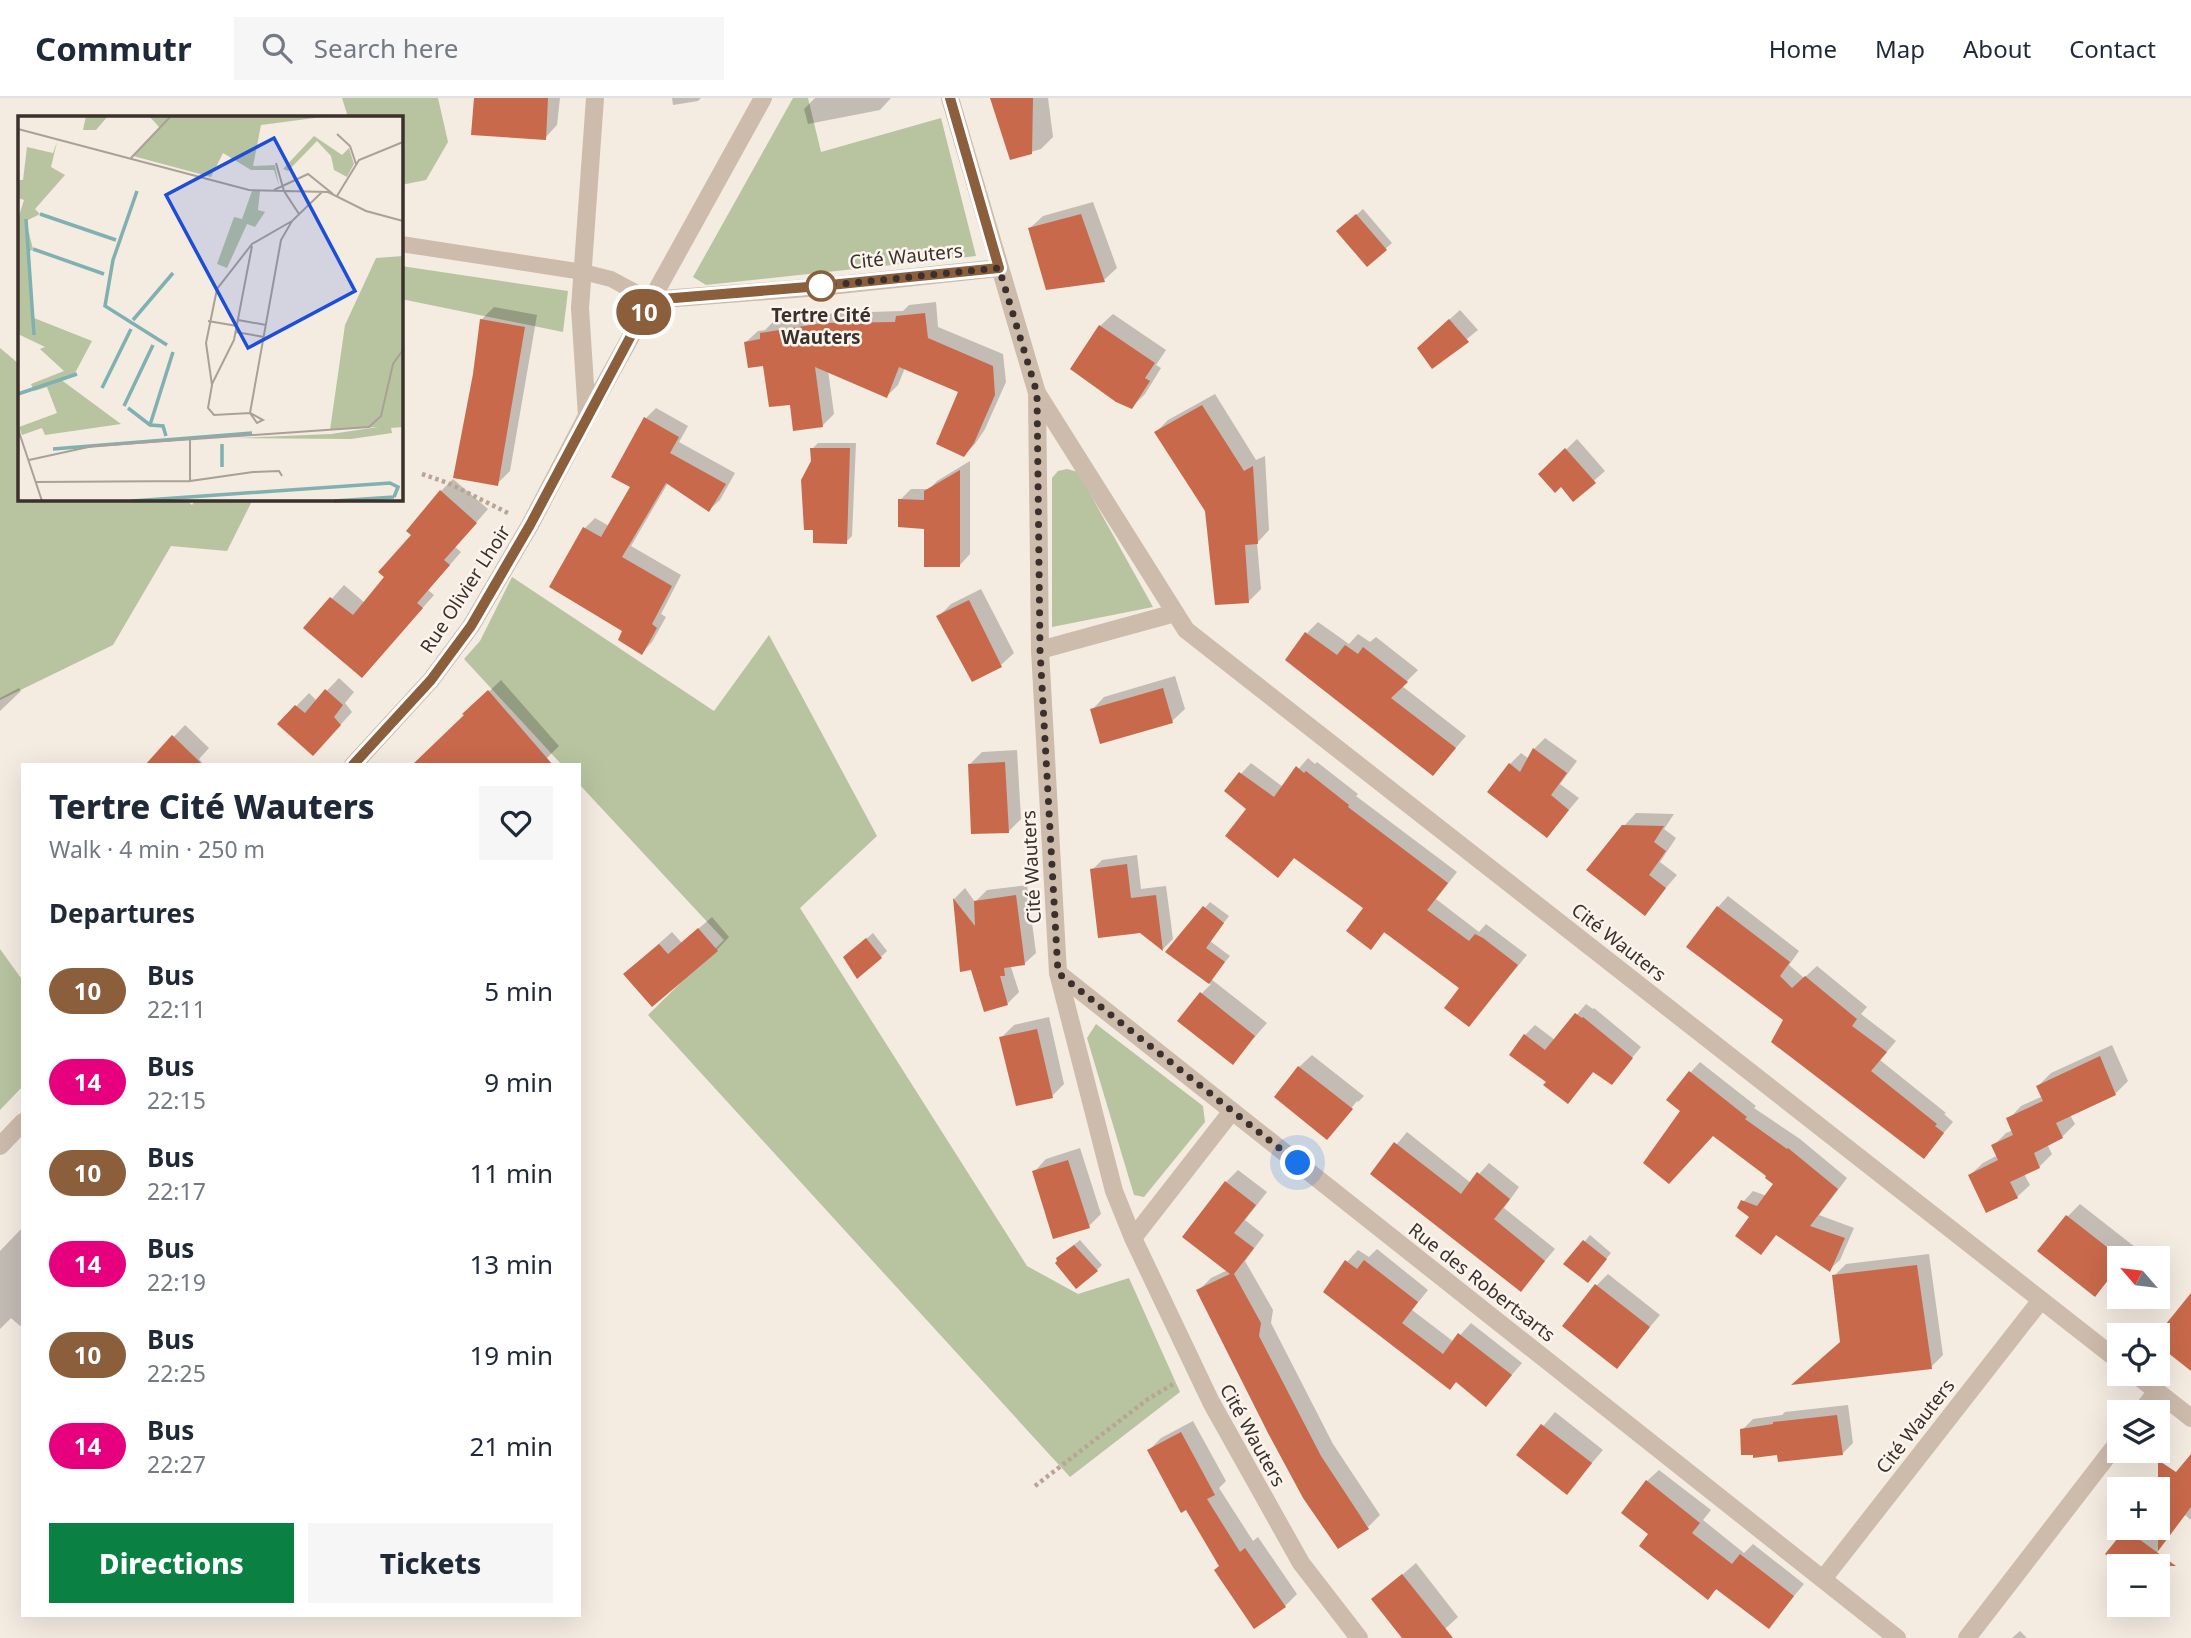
<!DOCTYPE html>
<meta charset="utf-8">
<style>
:root{--surface:#fff;--page:#f6f6f7;--text:#1f2937;--muted:#747a83;--line:#e0e1e3;--accent:#0b8043}
body{margin:0;font-family:"Noto Sans",sans-serif;background:var(--page);color:var(--text);height:100vh;display:flex;flex-direction:column;font-size:26px;white-space:nowrap}
*{box-sizing:border-box;margin:0}
p{font-size:23px;color:var(--muted)}
.icon{flex:none;width:38px;height:38px;fill:none;stroke:currentColor;stroke-width:2;stroke-linecap:round;stroke-linejoin:round}
.map{position:relative;flex:1;overflow:hidden}
.drawer{position:absolute;left:21px;top:665px;width:560px;height:854px;display:flex;flex-direction:column;background:var(--surface);border-radius:0px;box-shadow:0 7px 28px #0002}
.drawer>*{flex:none}
.badge{padding:0 14px;border-radius:23px;font-size:24px;line-height:46px}
.needle{width:46px;rotate:298deg}
.controls{position:absolute;left:2107px;top:1148px;display:grid;gap:14px}
.controls a{display:grid;place-items:center;width:63px;height:63px;border-radius:0px;background:var(--surface);box-shadow:0 7px 28px #0002;font-size:35px}
.you{position:absolute;width:35px;height:35px;margin:-18px;border:5px solid #fff;border-radius:50%;background:#1a73e8;box-shadow:0 0 0 10px #1a73e833}
.map>.badge{position:absolute;translate:-50% -50%;box-shadow:0 0 0 4px #fff}
h2{padding:0 28px;font-size:26px;line-height:63px}
.round{display:grid;place-items:center;flex:none;width:74px;height:74px;border-radius:0px;background:var(--page)}
.head{display:flex;align-items:center;justify-content:space-between;height:119px;padding:0 28px}
h1{font-size:33px;font-weight:800;line-height:52px}
.action{display:flex;gap:14px;margin-top:auto;padding:14px 28px}
.action a{flex:1;height:80px;border-radius:0px;background:var(--accent);color:#fff;font-size:28px;font-weight:800;line-height:80px;text-align:center}
.action a+a{background:var(--page);color:var(--text)}
ul{padding:0;list-style:none}
li{display:flex;align-items:center;gap:21px;height:91px;padding:0 28px}
li div{flex:1}
li b{display:block;font-size:26px}
li em{font-style:normal}
li .badge{min-width:77px;font-weight:700;text-align:center}
header{display:flex;align-items:center;gap:42px;box-sizing:border-box;height:98px;padding:0 35px;background:var(--surface);border-bottom:2px solid var(--line)}
header strong{font-size:33px}
nav{display:flex;gap:38px;margin-inline-start:auto;font-size:24px}
.search{width:490px;height:63px;background:var(--page);display:flex;align-items:center;gap:18px;box-sizing:border-box;padding:0 24px;border-radius:0px;color:var(--muted);font-size:26px}
.map>svg:first-child{display:block}
</style>
<header>
<strong>Commutr</strong>
<div class="search"><svg class="icon" aria-label="search" viewBox="0 0 24 24"><circle cx="10" cy="10" r="6"/><path d="M15 15l6 6"/></svg>Search here</div>
<nav><a>Home</a><a>Map</a><a>About</a><a>Contact</a></nav>
</header>
<div class="map">
<svg width="2191" height="1540" viewBox="0 0 2191 1540">
<rect width="100%" height="100%" fill="#f4ebe1"/>
<g fill="#b8c4a0">
<path d="M342,0H438L448,44L426,82L401,87V19H348Z"/>
<path d="M793,0H808L821,54L941,20L976,158L706,187L693,179Z"/>
<path d="M401,168L568,193L563,234L401,201Z"/>
<path d="M0,250L19,266V401H185L192,407L196,401H253L227,453L171,448L113,547L0,602Z"/>
<path d="M1067,371L1078,374L1153,509L1052,529V380L1058,373Z"/>
<path d="M512,479L714,613L769,537L877,738L800,810L1027,1168L1078,1196L1129,1180L1180,1294L1070,1379L648,917L724,842L579,686V667H562L464,561L480,543Z"/>
<path d="M0,851L23,883V988L0,1012Z"/>
<path d="M1096,926L1203,1008L1205,1024L1144,1099L1134,1097L1087,940Z"/>
</g>
<g fill="#0003">
<path d="M476,0H560L557,27L545,40Z"/>
<path d="M672,0H701L698,3L673,7Z"/>
<path d="M815,0H891L880,12L808,26L804,11Z"/>
<path d="M992,0H1048L1053,39L1041,51L1011,60Z"/>
<path d="M1093,104L1117,170L1104,182L1030,130L1043,118Z"/>
<path d="M1363,111L1392,145L1367,167L1344,128Z"/>
<path d="M936,204L938,229L1003,256L1006,284L985,331L975,346L964,357L960,293L905,270L898,287L887,298L828,272L834,316L822,328L791,305L765,266L746,244L758,233L765,232L773,224L836,215L903,213L909,207Z"/>
<path d="M494,209L537,217L510,373L497,386L475,276L481,222Z"/>
<path d="M1460,212L1478,232L1433,268L1430,239Z"/>
<path d="M1113,216L1166,252L1156,267L1161,270L1145,296L1132,309L1100,228Z"/>
<path d="M1215,296L1256,362L1265,358L1269,432L1257,445L1261,491L1249,503L1207,412L1156,334L1168,322Z"/>
<path d="M656,310L688,328L679,344L735,375L720,402L709,412L668,385L631,448L681,477L661,516L666,519L652,544L642,555L625,532L585,430L595,420L609,428L632,388L646,320Z"/>
<path d="M1577,341L1605,373L1573,401L1561,387L1541,376Z"/>
<path d="M818,345H856L852,438L846,444L813,363L812,351Z"/>
<path d="M970,363V456L959,468L900,402L911,391H929L937,383Z"/>
<path d="M453,381L488,411L455,449L461,454L428,492L434,497L374,565L306,530L344,487L365,505L386,479L441,393Z"/>
<path d="M981,491L1014,555L1001,567L938,519L951,506Z"/>
<path d="M1318,524L1349,546L1358,536L1370,544L1376,539L1418,572L1402,588L1466,638L1433,676L1307,535Z"/>
<path d="M1175,578L1185,611L1172,623L1092,612L1104,599Z"/>
<path d="M339,580L354,594L345,605L352,614L326,643L279,626L309,595L317,603Z"/>
<path d="M501,582L559,648L540,667H413Z"/>
<path d="M19,590L21,593L0,613V600Z"/>
<path d="M185,627L209,650L199,661L204,667L148,666Z"/>
<path d="M1545,640L1577,663L1560,686L1579,700L1547,738L1510,666L1521,655L1529,661L1534,651Z"/>
<path d="M1017,652L1021,721L1009,733L969,667L982,654Z"/>
<path d="M1308,660L1315,666L1317,664L1358,696L1356,698L1457,774L1436,801L1479,834L1486,826L1527,857L1469,927L1461,890L1386,833L1371,849L1366,810L1295,759L1278,778L1248,711L1226,692L1251,665L1283,689Z"/>
<path d="M1636,715L1674,716L1664,731L1676,740L1660,764L1677,777L1644,815L1624,728Z"/>
<path d="M1137,757L1141,791L1166,788L1173,841L1163,851L1140,833L1092,772L1102,762Z"/>
<path d="M1027,787L1036,855L1024,866L1011,869L1019,894L1008,905L972,870L962,872L954,801L965,790L975,804L987,792Z"/>
<path d="M1728,798L1799,853L1789,867L1804,880L1817,868L1867,909L1861,916L1896,943L1880,962L1946,1015L1944,1016L1953,1024L1923,1059L1785,922L1718,809Z"/>
<path d="M1210,804L1229,818L1210,843L1230,858L1211,881L1267,925L1233,964L1201,896L1211,886L1168,854Z"/>
<path d="M712,819L729,839L717,852L638,864L672,834L682,845Z"/>
<path d="M873,835L887,853L881,859L851,854Z"/>
<path d="M1586,906L1593,911L1594,910L1641,949L1612,984L1595,972L1568,1004L1548,984L1525,937L1535,927L1555,942Z"/>
<path d="M1049,919L1064,986L1052,998L1001,940L1014,927Z"/>
<path d="M2112,947L2128,983L2115,996L2070,1017L2075,1026L2062,1039L2047,1046L2052,1056L2039,1069L2024,1076L2030,1087L2017,1099L1970,1077L1983,1065L1998,1057L1993,1048L2006,1035L2013,1032L2009,1021L2021,1008L2043,998L2038,988L2051,975Z"/>
<path d="M1312,957L1364,998L1358,1004L1357,1003L1327,1040L1299,969Z"/>
<path d="M1700,964L1756,1008L1754,1010L1800,1041L1847,1080L1819,1117L1854,1130L1840,1162L1829,1172L1777,1136L1760,1155L1752,1118L1743,1104L1753,1093L1767,1098L1775,1086L1768,1077L1683,1013L1690,975Z"/>
<path d="M1407,1034L1471,1085L1489,1065L1519,1089L1504,1110L1555,1151L1520,1192L1373,1075Z"/>
<path d="M1080,1050L1101,1116L1089,1128L1034,1074L1046,1061Z"/>
<path d="M1238,1072L1267,1094L1245,1122L1264,1137L1245,1163L1273,1212L1271,1225L1333,1346L1380,1417L1368,1429L1199,1192L1211,1180L1228,1172L1184,1139L1226,1084Z"/>
<path d="M2080,1106L2135,1149L2126,1160H2119V1169L2095,1197L2067,1119Z"/>
<path d="M23,1129V1225L20,1228L11,1220L0,1231V1153Z"/>
<path d="M1590,1137L1611,1155L1593,1177L1566,1166Z"/>
<path d="M1080,1142L1102,1167L1097,1172L1064,1155Z"/>
<path d="M1377,1151L1428,1192L1412,1212L1454,1244L1471,1225L1522,1265L1486,1307L1457,1283L1450,1290L1347,1164L1358,1152L1369,1159Z"/>
<path d="M1929,1156L1943,1257L1931,1269L1842,1243L1834,1178L1846,1166Z"/>
<path d="M1608,1176L1660,1217L1616,1269L1596,1188Z"/>
<path d="M1848,1307L1853,1345L1842,1356L1742,1332L1753,1321L1782,1317L1785,1314Z"/>
<path d="M1555,1314L1603,1352L1567,1394L1519,1357Z"/>
<path d="M1193,1323L1226,1383L1219,1390L1253,1443L1258,1439L1297,1496L1285,1508L1255,1528L1221,1467L1149,1352L1161,1340Z"/>
<path d="M2191,1359V1422L2185,1417L2147,1468H2125L2107,1455L2128,1430H2158V1400Z"/>
<path d="M1659,1372L1711,1412L1703,1422L1744,1455L1753,1446L1804,1486L1769,1528L1718,1490L1708,1499L1651,1436L1647,1383Z"/>
<path d="M1416,1465L1458,1519L1435,1540H1405L1374,1501Z"/>
<path d="M2020,1533L2027,1540H2012Z"/>
</g>
<g fill="#c8694b">
<path d="M474,0H548L546,42L471,37Z"/>
<path d="M990,0H1033L1032,56L1010,62Z"/>
<path d="M1081,116L1105,184L1046,192L1028,130Z"/>
<path d="M1356,116L1387,152L1367,169L1336,133Z"/>
<path d="M925,215L928,240L993,268L995,297L974,345L964,359L936,346L958,294L899,269L887,300L815,269L823,329L793,333L790,307L769,309L763,268L748,270L744,244L760,241V235L823,225L895,224L896,218Z"/>
<path d="M480,221L525,229L498,388L453,380L473,276Z"/>
<path d="M1449,221L1469,244L1432,271L1417,250Z"/>
<path d="M1099,227L1155,265L1145,280L1150,283L1132,311L1116,304L1070,271Z"/>
<path d="M1202,307L1244,373L1253,368L1258,446L1245,447L1249,505L1215,507L1205,413L1154,334Z"/>
<path d="M644,319L679,339L670,355L726,386L709,414L666,385L622,459L672,488L652,526L657,530L642,557L618,542L622,533L549,489L583,429L601,439L630,389L611,379Z"/>
<path d="M810,350H850L847,446L813,445V432H804L801,382L811,363Z"/>
<path d="M1565,350L1596,385L1573,404L1561,389L1555,395L1538,376Z"/>
<path d="M960,372V469H924V431L898,429V401L924,402V393Z"/>
<path d="M440,392L477,425L444,462L450,467L417,505L423,510L362,580L303,530L330,499L353,517L384,479L378,474L411,437L406,433Z"/>
<path d="M969,502L1002,569L972,584L936,518Z"/>
<path d="M1305,534L1337,557L1345,547L1358,556L1363,549L1408,584L1391,600L1456,650L1433,678L1285,562Z"/>
<path d="M1163,590L1173,625L1100,646L1090,611Z"/>
<path d="M325,591L343,607L334,619L341,627L313,658L277,626L295,607L305,615Z"/>
<path d="M488,592L553,667H412L464,617L462,616Z"/>
<path d="M172,637L203,667H145Z"/>
<path d="M1533,650L1567,675L1551,697L1569,712L1547,740L1487,694L1509,665L1520,674Z"/>
<path d="M1005,664L1009,735L971,736L968,666Z"/>
<path d="M1296,668L1304,675L1306,673L1349,707L1348,709L1448,785L1427,812L1469,843L1475,836L1483,840L1518,867L1469,929L1444,910L1459,890L1384,834L1371,852L1346,833L1363,810L1294,760L1278,780L1225,738L1246,711L1224,693L1239,674L1274,699Z"/>
<path d="M1622,727L1664,728L1654,744L1666,753L1649,777L1666,790L1645,818L1586,772Z"/>
<path d="M1127,766L1131,800L1156,797L1163,853L1140,835L1098,840L1090,771Z"/>
<path d="M1016,797L1025,867L1004,870L1005,878H1000L1008,907L984,914L971,872L960,874L953,800L975,828L974,803Z"/>
<path d="M1203,808L1224,825L1206,850L1225,864L1209,886L1165,854Z"/>
<path d="M1717,808L1790,864L1780,878L1792,890L1805,878L1857,921L1852,928L1887,954L1871,973L1937,1026L1935,1028L1944,1035L1924,1061L1771,944L1783,922L1686,849Z"/>
<path d="M698,830L718,853L652,909L623,876L659,846L668,856Z"/>
<path d="M866,840L882,860L857,881L843,859Z"/>
<path d="M1200,894L1255,938L1233,967L1177,923Z"/>
<path d="M1575,915L1582,920L1583,919L1633,960L1612,987L1593,974L1568,1006L1543,987L1546,984L1509,957L1524,936L1545,952Z"/>
<path d="M1037,931L1053,1000L1016,1008L999,939Z"/>
<path d="M2100,958L2116,997L2056,1025L2063,1040L2034,1055L2040,1070L2010,1084L2018,1100L1986,1115L1968,1077L1998,1062L1991,1047L2013,1037L2006,1020L2043,1003L2036,988Z"/>
<path d="M1298,968L1353,1011L1327,1042L1274,999Z"/>
<path d="M1689,973L1747,1019L1745,1021L1787,1051L1788,1050L1838,1091L1810,1128L1845,1140L1830,1174L1776,1137L1761,1157L1735,1138L1749,1119L1737,1110L1741,1102L1757,1108L1773,1086L1765,1080L1766,1078L1713,1038L1669,1086L1643,1065L1680,1013L1666,1002Z"/>
<path d="M1394,1044L1461,1096L1477,1074L1510,1101L1494,1121L1545,1163L1521,1194L1370,1076Z"/>
<path d="M1068,1062L1090,1130L1053,1141L1032,1073Z"/>
<path d="M1225,1083L1256,1107L1234,1135L1254,1150L1234,1176L1261,1225L1259,1238L1321,1358L1369,1431L1338,1451L1303,1400L1269,1337L1196,1192L1230,1176L1182,1139Z"/>
<path d="M2066,1117L2121,1160H2119V1168L2095,1199L2037,1153Z"/>
<path d="M1583,1142L1607,1161L1588,1185L1563,1166Z"/>
<path d="M1074,1147L1098,1173L1076,1191L1055,1165L1057,1163L1056,1160Z"/>
<path d="M1345,1162L1357,1171L1364,1162L1418,1204L1402,1225L1443,1256L1458,1235L1512,1277L1486,1309L1456,1284L1450,1292L1323,1194Z"/>
<path d="M1917,1167L1932,1271L1791,1287L1840,1244L1832,1177Z"/>
<path d="M1595,1186L1650,1229L1617,1271L1562,1228Z"/>
<path d="M2191,1195V1273L2158,1247L2157,1237Z"/>
<path d="M1837,1317L1843,1357L1778,1364L1777,1357L1753,1360V1357H1741L1740,1331L1773,1326V1324Z"/>
<path d="M1541,1326L1592,1365L1567,1397L1516,1357Z"/>
<path d="M1181,1334L1215,1397L1207,1401L1240,1454L1245,1450L1286,1509L1254,1531L1214,1472L1219,1468L1186,1412L1181,1415L1147,1352Z"/>
<path d="M2191,1356V1409L2158,1453V1362L2176,1374Z"/>
<path d="M1646,1382L1700,1425L1692,1435L1732,1466L1740,1456L1794,1498L1769,1531L1716,1491L1708,1502L1639,1448L1648,1436L1621,1415Z"/>
<path d="M2125,1431L2176,1468H2122L2105,1456Z"/>
<path d="M1402,1476L1426,1506L1453,1540H1402L1394,1530L1371,1501Z"/>
</g>
<g fill="none" stroke-linecap="round" stroke-linejoin="round">
<g stroke="#b9a596" stroke-width="4.5" stroke-dasharray="3.5 3.5" stroke-linecap="butt">
<path d="M422,376L448,385L508,415"/>
<path d="M1035,1388L1148,1301L1175,1285"/>
</g>
<path stroke="#cdbbac" stroke-width="16" d="M401,146L583,174L611,181L650,202"/>
<g stroke="#cdbbac" stroke-width="18">
<path d="M950,0L1037,295L1186,532L2119,1263"/>
<path d="M650,202L820,189L999,170"/>
<path d="M1037,296L1040,552L1058,875L1114,1093L1133,1140L1211,1304L1301,1465L1359,1540"/>
<path d="M587,318L580,210L595,0"/>
<path d="M1040,552L1175,515"/>
<path d="M1058,875L1897,1540"/>
<path d="M1133,1140L1232,1013"/>
<path d="M2135,1276L2191,1320"/>
<path d="M2141,1314L2157,1293"/>
<path d="M1823,1481L2041,1202"/>
<path d="M1967,1540L2119,1343"/>
</g>
<g stroke="#cdbbac" stroke-width="18">
<path d="M353,667L431,582L471,528L530,427L587,318L763,0"/>
<path d="M0,1048L23,1024"/>
</g>
</g>
<g fill="none" stroke-linecap="round" stroke-linejoin="round">
<defs>
<path id="line" d="M353,667L431,582L471,528L530,427L650,202L820,188L999,170L950,0"/>
</defs>
<use href="#line" stroke="#fff" stroke-width="16"/>
<use href="#line" stroke="#8b5e3c" stroke-width="10"/>
<path stroke="#3b302b" stroke-width="7" stroke-dasharray="0 12.6" d="M821,188L999,170L1037,295L1040,552L1058,875L1298,1065"/>
</g>
<circle fill="#fff" stroke="#8b5e3c" stroke-width="3.5" cx="821" cy="188" r="14"/>
<g text-anchor="middle" dominant-baseline="central" stroke-width="5" stroke-linejoin="round" paint-order="stroke">
<g font-size="19" fill="#3b302b" stroke="#fbf5ee">
<text transform="translate(906 158) rotate(-6)">Cité Wauters</text>
<text transform="translate(465 491) rotate(-57)">Rue Olivier Lhoir</text>
<text transform="translate(1031 769) rotate(-93)">Cité Wauters</text>
<text transform="translate(1619 844) rotate(38)">Cité Wauters</text>
<text transform="translate(1482 1184) rotate(38)">Rue des Robertsarts</text>
<text transform="translate(1915 1328) rotate(-52)">Cité Wauters</text>
<text transform="translate(1253 1337) rotate(61)">Cité Wauters</text>
</g>
<g font-size="19" font-weight="bold" fill="#3b302b" stroke="#fbf5ee">
<text x="821" y="217">Tertre Cité<tspan x="821" dy="22">Wauters</tspan></text>
</g>
</g>
<g transform="translate(18 18)">
<rect width="385" height="385" fill="#f4ebe1"/>
<path d="M68,0H90L78,14H65ZM131,0H312L243,9L235,50L257,49L261,70L256,54H233L205,37L193,61L115,40L142,12ZM296,20L324,39L331,32L336,48L329,61L316,54L313,40L299,25L270,55L265,53ZM39,26L33,51L47,59L17,93L22,98L8,105L15,133L11,136L16,202L74,225L57,257L42,263L103,308L27,319L24,312L4,319L1,311L39,297L29,271L16,275L13,268L46,255L22,233L27,231L0,218V103L6,84L0,82V64H5L9,31L35,37ZM234,75H242L240,94L247,96L237,111L229,108L209,152L199,148L216,101L224,103ZM385,140V311L373,312L374,317L333,323L217,322L313,318L360,311L312,314L327,209L358,142Z" fill="#b8c4a0"/>
<path fill="none" stroke="#7fb0b2" stroke-width="3.5" d="M119,75L95,144L87,190L149,229M22,98L98,124M8,103L16,219M15,133L86,158M115,204L155,157M84,272L113,213M0,278L59,258M106,290L135,229M110,292L132,309L145,310L148,320M132,309L155,236M204,328V351M35,333L234,317M114,385L372,367L380,371L376,381M316,385L376,381"/>
<path fill="none" stroke="#aaa098" stroke-width="2" d="M0,13L231,74L310,76L348,95L385,105M319,18L332,30L338,48M113,42L153,0M258,47L266,75L281,98M256,74L290,58L315,78M319,80L341,44L385,26M274,105L234,128L199,173L188,227L194,269L190,292L196,299L232,297L239,307L245,304L232,297L263,124L274,105L304,76M220,204L248,209M190,205L219,210M218,216L246,221M194,268L216,224L234,130M0,313L24,385M172,323V365L235,356L261,355L264,360M11,344L75,330L351,311L363,300L375,248L385,234M18,366L172,365"/>
<path fill="#1d4ed8" fill-opacity="0.15" stroke="#1d4ed8" stroke-width="3.5" d="M256,22L337,175L230,232L148,79Z"/>
<rect width="385" height="385" fill="none" stroke="#3b302b" stroke-width="3.5"/>
</g>
</svg>
<div class="controls">
<a><svg class="needle" viewBox="-14 -14 28 28"><path d="M0-13l5 13h-10z" fill="#e53935"/><path d="M0 13l5-13h-10z" fill="#747a83"/></svg></a>
<a><svg class="icon" aria-label="locate" viewBox="0 0 24 24"><circle cx="12" cy="12" r="6"/><path d="M12 2v4M12 18v4M2 12h4M18 12h4"/></svg></a>
<a><svg class="icon" aria-label="layers" viewBox="0 0 24 24"><path d="M12 4l9 5-9 5-9-5zM3 14l9 5 9-5"/></svg></a>
<a>+</a>
<a>−</a>
</div>
<div class="you" style="left:1298px;top:1065px"></div>
<b class="badge" style="left:644px;top:214px;background:#8b5e3c;color:#fff">10</b>
<section class="drawer">
<div class="head"><div><h1>Tertre Cité Wauters</h1><p>Walk · 4 min · 250 m</p></div><a class="round"><svg class="icon" aria-label="heart" viewBox="0 0 24 24"><path d="M12 20l-8-8c-3-5 5-10 8-4 3-6 11-1 8 4z"/></svg></a></div>
<h2>Departures</h2>
<ul>
<li><span class="badge" style="background:#8b5e3c;color:#fff">10</span><div><b>Bus</b><p>22:11</p></div><em>5 min</em></li>
<li><span class="badge" style="background:#e6007e;color:#fff">14</span><div><b>Bus</b><p>22:15</p></div><em>9 min</em></li>
<li><span class="badge" style="background:#8b5e3c;color:#fff">10</span><div><b>Bus</b><p>22:17</p></div><em>11 min</em></li>
<li><span class="badge" style="background:#e6007e;color:#fff">14</span><div><b>Bus</b><p>22:19</p></div><em>13 min</em></li>
<li><span class="badge" style="background:#8b5e3c;color:#fff">10</span><div><b>Bus</b><p>22:25</p></div><em>19 min</em></li>
<li><span class="badge" style="background:#e6007e;color:#fff">14</span><div><b>Bus</b><p>22:27</p></div><em>21 min</em></li>
</ul>
<div class="action"><a>Directions</a><a>Tickets</a></div>
</section>
</div>
